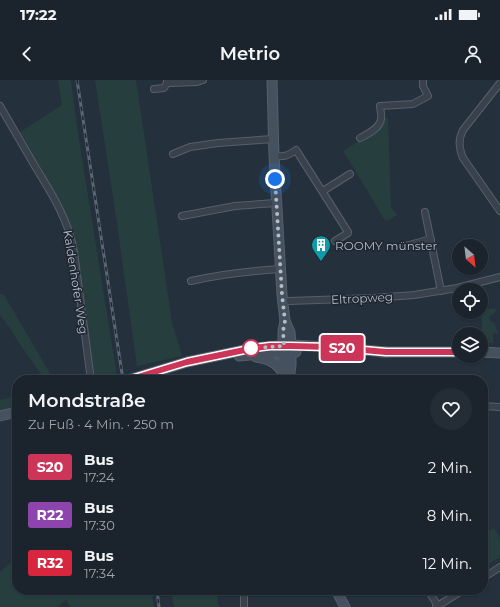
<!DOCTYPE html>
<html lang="de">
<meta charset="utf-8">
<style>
:root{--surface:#1b242d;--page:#242c35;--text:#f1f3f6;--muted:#a0a4aa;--line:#394149}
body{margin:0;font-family:Montserrat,sans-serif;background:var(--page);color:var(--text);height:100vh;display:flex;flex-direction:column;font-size:15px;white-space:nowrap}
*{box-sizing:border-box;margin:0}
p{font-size:13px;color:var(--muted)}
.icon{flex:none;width:22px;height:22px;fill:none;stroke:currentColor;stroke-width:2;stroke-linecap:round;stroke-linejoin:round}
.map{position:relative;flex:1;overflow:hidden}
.sheet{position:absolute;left:12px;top:295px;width:476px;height:220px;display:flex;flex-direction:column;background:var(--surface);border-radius:16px;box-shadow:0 1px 3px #0004,0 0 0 1px var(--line)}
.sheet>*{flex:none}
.badge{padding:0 8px;border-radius:3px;font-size:14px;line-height:26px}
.needle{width:26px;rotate:152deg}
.buttons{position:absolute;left:452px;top:159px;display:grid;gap:8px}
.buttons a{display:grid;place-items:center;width:36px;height:36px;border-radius:50%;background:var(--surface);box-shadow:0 1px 3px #0004,0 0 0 1px var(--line);font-size:20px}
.you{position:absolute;width:20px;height:20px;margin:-10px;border:3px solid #fff;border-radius:50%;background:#1a73e8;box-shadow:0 0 0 6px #1a73e833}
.map>.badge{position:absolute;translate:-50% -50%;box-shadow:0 0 0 2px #fff}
.round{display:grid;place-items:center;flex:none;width:42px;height:42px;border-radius:21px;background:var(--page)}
.overview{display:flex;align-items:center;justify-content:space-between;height:68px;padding:0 16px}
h1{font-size:19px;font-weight:600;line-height:30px}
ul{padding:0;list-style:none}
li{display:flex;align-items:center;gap:12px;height:48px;padding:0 16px}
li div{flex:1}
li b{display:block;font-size:15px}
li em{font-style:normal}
li .badge{min-width:44px;font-weight:700;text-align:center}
.status{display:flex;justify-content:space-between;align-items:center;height:28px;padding:0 20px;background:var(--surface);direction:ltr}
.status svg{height:11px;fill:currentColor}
header{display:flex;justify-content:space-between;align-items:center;height:52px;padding:0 16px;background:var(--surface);font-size:18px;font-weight:600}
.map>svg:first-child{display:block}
</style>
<div class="status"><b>17:22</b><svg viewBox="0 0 49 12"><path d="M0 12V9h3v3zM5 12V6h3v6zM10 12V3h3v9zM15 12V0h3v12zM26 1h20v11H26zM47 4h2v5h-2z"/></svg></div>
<header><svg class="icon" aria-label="back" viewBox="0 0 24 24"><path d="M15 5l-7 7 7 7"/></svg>Metrio<svg class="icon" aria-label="person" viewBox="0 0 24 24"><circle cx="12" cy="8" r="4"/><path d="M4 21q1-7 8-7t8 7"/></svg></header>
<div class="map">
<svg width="500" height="527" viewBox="0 0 500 527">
<rect width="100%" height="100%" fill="#24303c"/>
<g fill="#273e3e">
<path d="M58,0H71L77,47L117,296L107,300H95L93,291L75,169L71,148L64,130L20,52L62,25Z"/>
<path d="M95,0H136L172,242L182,276L137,286L115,130Z"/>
<path d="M383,38H388L391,127L397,135L387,141L383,138L367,110L343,71L375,51Z"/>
<path d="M0,214L4,215L54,300H45L17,260L10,248L0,235Z"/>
<path d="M481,229H496L495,233L491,235L489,237L490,241L495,243L496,250H498V255H497V253H493V263H483Z"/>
<path d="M17,316V327L0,331V320Z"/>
<path d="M494,448L500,458V477L488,484L483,477V455Z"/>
<path d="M17,477V510H151L154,527H70L66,520L57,527H0V492Z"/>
<path d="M171,510H216L219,527H174Z"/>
</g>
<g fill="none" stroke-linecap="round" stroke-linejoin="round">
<defs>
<g id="street">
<path d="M167,0V3H170L197,2L203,0"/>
<path d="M500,3L463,50C458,60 459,68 463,78L500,131"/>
<path d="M154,9L164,8L167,3"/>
<path d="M0,26C12,47 24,67 36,88C52,114 69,141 74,172L91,300"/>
<path d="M360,58C368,54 380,48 381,39C382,35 380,30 380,26L413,24L428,16L423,6V0"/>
<path d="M173,74L190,67L218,63L273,59"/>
<path d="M274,76C285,77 287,76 296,70L348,152V153L335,161"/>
<path d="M323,111L350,94"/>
<path d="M425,132L441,211"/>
<path d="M182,136L235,126L276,123"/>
<path d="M402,167L431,159"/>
<path d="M191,201C220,194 250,191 280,189"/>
<path d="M282,223L289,221L374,218L414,215L457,208L500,197"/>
<path d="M215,299L216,300"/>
<path d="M483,326L500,327"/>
<path d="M483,498L500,487"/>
<path d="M244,510V527"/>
<path d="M428,510L438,526"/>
<path d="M436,527L463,510"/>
</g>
<g id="secondary">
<path d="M272,0L274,76L282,215L285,241L290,252L291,265V285L289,300"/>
<path d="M381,272H459"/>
<path d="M481,272L500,273"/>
<path d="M239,276L270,273L296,272"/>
<path d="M256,277C269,279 278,283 284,295"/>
<path d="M128,300L187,282L254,268L291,265L330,267L386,272"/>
<path d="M285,300L283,278V251L285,241"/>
<path d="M0,336L17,332"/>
<path d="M336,510L345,527"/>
</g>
</defs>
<use href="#street" stroke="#565f6a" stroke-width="8"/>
<use href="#secondary" stroke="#565f6a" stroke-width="11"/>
<use href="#street" stroke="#38414c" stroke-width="6"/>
<use href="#secondary" stroke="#46515f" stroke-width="9"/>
<defs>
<g id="rail">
<path d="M77,0L123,300"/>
<path d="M157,510L159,527"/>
</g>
</defs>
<use href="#rail" stroke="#5a6673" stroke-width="3"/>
<use href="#rail" stroke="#1d2631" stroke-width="1.5" stroke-dasharray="4.5" stroke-linecap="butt"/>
</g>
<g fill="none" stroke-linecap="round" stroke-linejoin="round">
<defs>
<path id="line" d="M128,300L187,282L254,268L270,266H291L330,267L386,272H459"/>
</defs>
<use href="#line" stroke="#fff" stroke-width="9"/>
<use href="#line" stroke="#cc3557" stroke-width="6"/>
<path stroke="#b4bcc8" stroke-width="4" stroke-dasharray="0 7.2" d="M251,268L284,266L283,251L285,241L282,215L275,99"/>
</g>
<defs>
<symbol id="building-pin" viewBox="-11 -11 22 30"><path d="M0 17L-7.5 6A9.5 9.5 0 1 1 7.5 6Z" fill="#0f9aa8" stroke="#1d2631"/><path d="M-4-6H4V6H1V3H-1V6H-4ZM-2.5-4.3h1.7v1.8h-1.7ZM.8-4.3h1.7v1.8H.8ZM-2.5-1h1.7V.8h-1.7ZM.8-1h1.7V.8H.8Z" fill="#fff"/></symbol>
</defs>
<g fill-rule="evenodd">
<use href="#building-pin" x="310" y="154" width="22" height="30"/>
</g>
<circle fill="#fff" stroke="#cc3557" stroke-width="2" cx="251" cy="268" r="8"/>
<g text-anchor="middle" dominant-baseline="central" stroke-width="3" stroke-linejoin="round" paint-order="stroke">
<g font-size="12" fill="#b4bcc8" stroke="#1d2631" text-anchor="start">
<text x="335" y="165">ROOMY münster</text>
</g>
<g font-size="12" fill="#b4bcc8" stroke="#1d2631">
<text transform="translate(76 202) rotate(81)">Kaldenhofer Weg</text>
<text transform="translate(362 218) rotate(-3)">Eltropweg</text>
</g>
</g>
</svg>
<div class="buttons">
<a><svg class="needle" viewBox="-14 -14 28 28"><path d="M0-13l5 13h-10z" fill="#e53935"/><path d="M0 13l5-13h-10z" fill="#a0a4aa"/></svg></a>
<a><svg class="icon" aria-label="locate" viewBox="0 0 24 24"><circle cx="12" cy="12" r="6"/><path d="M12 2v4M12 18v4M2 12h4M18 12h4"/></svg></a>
<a><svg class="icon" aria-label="layers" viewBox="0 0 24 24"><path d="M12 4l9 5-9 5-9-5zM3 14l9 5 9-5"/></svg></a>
</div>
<div class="you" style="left:275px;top:99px"></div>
<b class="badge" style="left:342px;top:268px;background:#cc3557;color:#fff">S20</b>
<section class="sheet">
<div class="overview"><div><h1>Mondstraße</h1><p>Zu Fuß · 4 Min. · 250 m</p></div><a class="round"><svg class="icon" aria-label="heart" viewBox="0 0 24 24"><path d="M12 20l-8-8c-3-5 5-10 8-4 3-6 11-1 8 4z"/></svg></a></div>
<ul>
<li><span class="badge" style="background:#cc3557;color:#fff">S20</span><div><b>Bus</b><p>17:24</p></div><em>2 Min.</em></li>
<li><span class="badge" style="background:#8e44ad;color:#fff">R22</span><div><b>Bus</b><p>17:30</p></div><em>8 Min.</em></li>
<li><span class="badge" style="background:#d7263d;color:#fff">R32</span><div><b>Bus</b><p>17:34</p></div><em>12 Min.</em></li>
</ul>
</section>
</div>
